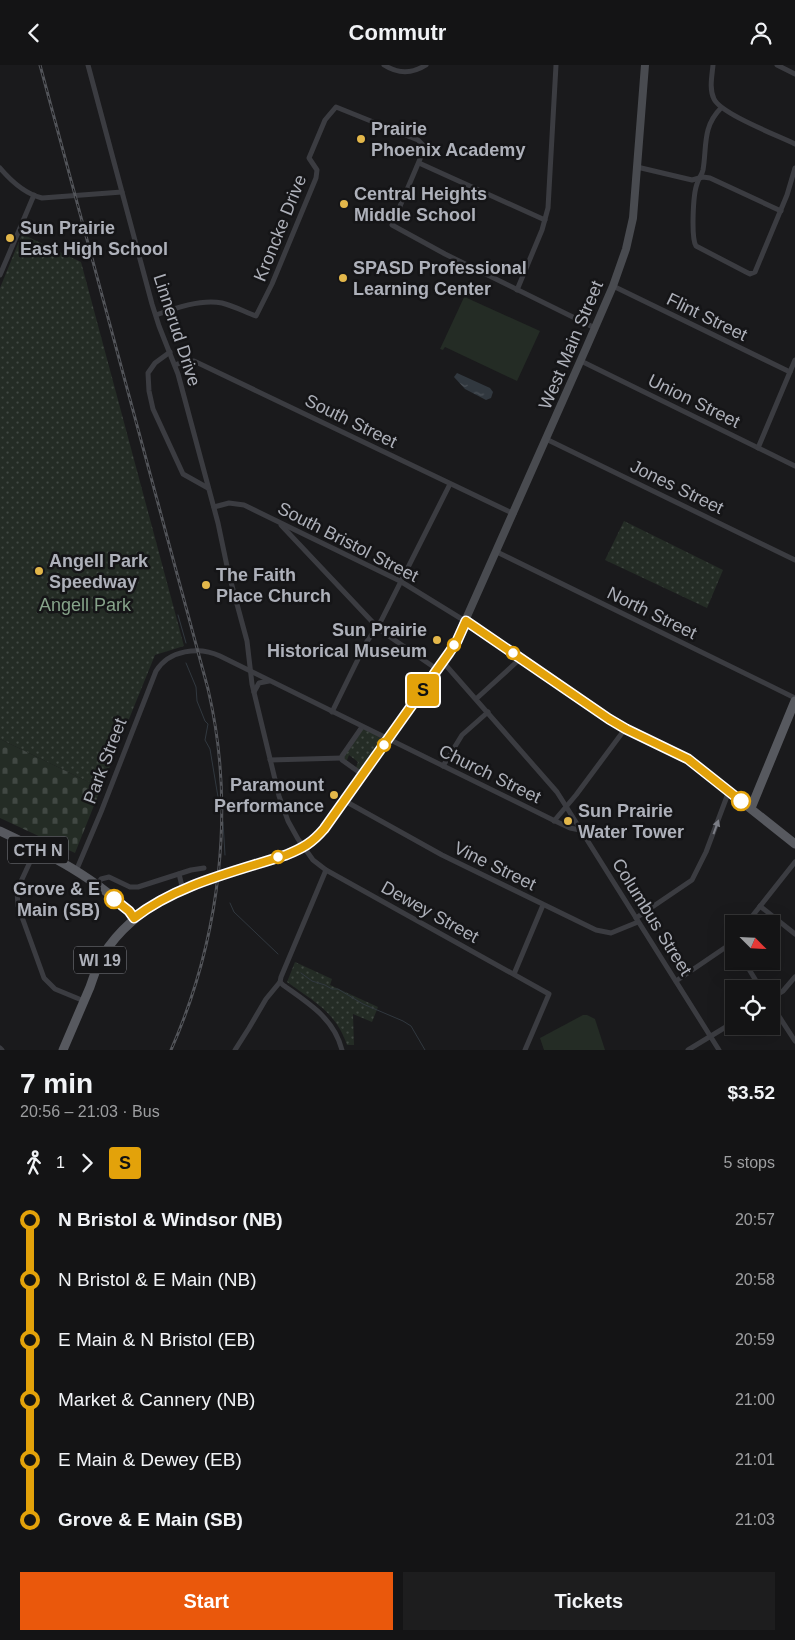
<!DOCTYPE html>
<meta charset="utf-8">
<style>
:root{--surface:#141415;--page:#1d1d1e;--text:#f1f3f6;--muted:#9d9ea0;--line:#333334;--accent:#ea580c}
body{margin:0;font-family:Arial,sans-serif;background:var(--page);color:var(--text);height:100vh;display:flex;flex-direction:column;font-size:19px;white-space:nowrap}
*{box-sizing:border-box;margin:0}
p{font-size:16px;color:var(--muted)}
.icon{flex:none;width:28px;height:28px;fill:none;stroke:currentColor;stroke-width:2;stroke-linecap:round;stroke-linejoin:round}
.map{position:relative;height:985px;overflow:hidden}
.panel{display:flex;flex-direction:column;background:var(--surface);flex:1}
.panel>*{flex:none}
.badge{padding:0 10px;border-radius:4px;font-size:18px;line-height:32px}
.needle{width:32px;rotate:114deg}
.fabs{position:absolute;left:725px;top:850px;display:grid;gap:10px}
.fabs a{display:grid;place-items:center;width:55px;height:55px;border-radius:0px;background:var(--surface);box-shadow:0 5px 20px #0002,0 0 0 1px var(--line);font-size:25px}
.map>.badge{position:absolute;translate:-50% -50%;box-shadow:0 0 0 2px #fff}
.legs{display:flex;align-items:center;gap:8px;height:55px;padding:0 20px;font-size:16px}
.legs p{margin-inline-start:auto}
.head{display:flex;align-items:center;justify-content:space-between;height:85px;padding:0 20px}
h1{font-size:28px;font-weight:700;line-height:38px}
.action{display:flex;gap:10px;margin-top:auto;padding:10px 20px}
.action a{flex:1;height:58px;border-radius:0px;background:var(--accent);color:#fff;font-size:20px;font-weight:700;line-height:58px;text-align:center}
.action a+a{background:var(--page);color:var(--text)}
ul{padding:0 20px;list-style:none}
li{display:flex;align-items:center;gap:18px;height:60px;font-size:19px}
li i{display:grid;place-items:center;width:8px;height:100%;margin:0 6px;background:currentColor}
li i::after{content:'';width:12px;height:12px;margin:-6px;border:4px solid;border-radius:50%;background:var(--surface)}
li p{margin-inline-start:auto}
li:first-child i{background:linear-gradient(#0000 50%,currentColor 0)}
li:last-child i{background:linear-gradient(currentColor 50%,#0000 0)}
header{display:flex;justify-content:space-between;align-items:center;height:65px;padding:0 20px;background:var(--surface);font-size:22px;font-weight:700}
.map>svg:first-child{display:block}
</style>
<header><svg class="icon" aria-label="back" viewBox="0 0 24 24"><path d="M15 5l-7 7 7 7"/></svg>Commutr<svg class="icon" aria-label="person" viewBox="0 0 24 24"><circle cx="12" cy="8" r="4"/><path d="M4 21q1-7 8-7t8 7"/></svg></header>
<div class="map">
<svg width="795" height="985" viewBox="0 0 795 985">
<defs>
<pattern id="green-dots" width="8" height="8" patternUnits="userSpaceOnUse" patternTransform="scale(1.25)"><rect width="8" height="8" fill="#242c25"/><path d="M2 2h.1M6 6h.1" fill="none" stroke="#414843" stroke-width="1.8" stroke-linecap="round"/></pattern>
<pattern id="cemetery-stones" width="16" height="16" patternUnits="userSpaceOnUse" patternTransform="scale(1.25)"><rect width="16" height="16" fill="#242c25"/><path d="M2 7V4a2 2 0 0 1 4 0v3zM10 15v-3a2 2 0 0 1 4 0v3z" fill="#414843"/></pattern>
<pattern id="water-ripples" width="26" height="14" patternUnits="userSpaceOnUse" patternTransform="scale(1.25)"><rect width="26" height="14" fill="#31383f"/><path d="M2 4q2-2 4 0t4 0M15 11q2-2 4 0t4 0" fill="none" stroke="#4c5259"/></pattern>
</defs>
<rect width="100%" height="100%" fill="#1a1a1c"/>
<g fill="url(#green-dots)">
<path d="M22,169L81,197L184,581L155,590L101,723L0,674V223Z"/>
<path d="M624,456L723,505L707,543L605,495Z"/>
<path d="M362,662L389,674L363,710L355,705L358,697L349,690L346,698L342,691Z"/>
<path d="M295,897L332,914L330,920L378,942L372,957L353,949L354,980H347C336,947 313,936 287,917Z"/>
</g>
<path fill="url(#cemetery-stones)" d="M0,674L101,723L75,788L0,753Z"/>
<g fill="#242c25">
<path d="M466,228L469,229L467,233L540,266L517,316L445,282L443,285L440,284Z"/>
<path d="M583,950H587L595,954L605,985H544L540,973Z"/>
</g>
<path fill="url(#water-ripples)" d="M457,308L490,323L493,327L491,333L486,335L465,324L454,312Z"/>
<g fill="none" stroke-linecap="round" stroke-linejoin="round">
<g stroke="#31383f" stroke-width="1">
<path d="M178,550L186,578"/>
<path d="M186,598L196,622L197,636L205,656L208,659L205,675L210,684L218,732"/>
<path d="M223,757L225,790"/>
<path d="M230,838L234,847L278,889"/>
<path d="M301,908L312,916L325,920L332,924H338L363,939L403,956L411,961L425,985"/>
</g>
<g stroke="#3b3c41" stroke-width="5">
<path d="M88,0L152,239L159,261L178,309L218,458L228,506L247,576L252,619L279,731L288,756L298,774L313,795L326,805L549,929L525,985"/>
<path d="M384,0C398,9 412,9 426,0"/>
<path d="M713,0C712,11 709,24 714,34C721,49 779,71 795,79"/>
<path d="M777,0L795,9"/>
<path d="M721,43C702,62 707,82 703,105C702,110 698,114 697,119C693,129 691,173 696,181L746,207L750,209L755,207L787,130L795,103"/>
<path d="M419,98L545,155"/>
<path d="M637,102L692,115L703,112L710,113L781,146"/>
<path d="M0,103C11,116 26,129 42,133L122,127"/>
<path d="M0,210L34,130"/>
<path d="M613,221L790,307"/>
<path d="M517,225L542,165L548,143L556,0"/>
<path d="M156,250C175,243 201,234 222,238C234,241 245,247 256,251L272,219L316,113L317,105L309,93L325,55L336,42L418,75L423,80V87L392,160L445,189L595,263"/>
<path d="M170,287L155,298L148,308L149,326L153,344L183,409L208,423"/>
<path d="M581,296L795,401"/>
<path d="M175,300L185,296H194L514,449"/>
<path d="M546,374L795,495"/>
<path d="M758,383L795,295"/>
<path d="M214,442L229,438L244,440L400,516L465,556"/>
<path d="M281,460L380,565L438,605"/>
<path d="M497,487L795,633"/>
<path d="M443,597L557,727L719,985"/>
<path d="M254,627L259,618L269,616"/>
<path d="M476,634L521,593"/>
<path d="M332,647L366,578L381,556L450,419"/>
<path d="M362,662L342,691V695L363,710"/>
<path d="M270,695L342,693"/>
<path d="M443,701L462,670L488,647"/>
<path d="M345,736L442,790L596,865L611,868L638,857"/>
<path d="M554,756L576,730L625,664"/>
<path d="M36,784L17,825L18,841L44,913L55,924L84,936"/>
<path d="M76,806L101,747L156,606C169,585 199,581 220,591L551,754L570,763L580,765"/>
<path d="M179,809L183,825"/>
<path d="M97,821L101,814L109,812L130,822H138L191,805L204,803"/>
<path d="M760,841L795,869"/>
<path d="M636,853L692,815L706,787L729,726"/>
<path d="M746,859L795,797"/>
<path d="M744,896L761,924"/>
<path d="M514,909L543,840"/>
<path d="M676,916L726,882L734,873"/>
<path d="M280,917L283,920C308,938 334,953 342,985"/>
<path d="M771,933L783,926L795,912"/>
<path d="M771,939L795,976"/>
<path d="M0,983L2,985"/>
<path d="M235,985L249,963L266,934L280,917L281,912L326,805"/>
<path d="M688,985L734,957"/>
</g>
<path stroke="#494b50" stroke-width="8" d="M465,556L587,281L613,221L626,184L633,153L645,0"/>
<g stroke="#57595f" stroke-width="9">
<path d="M751,743L795,636"/>
<path d="M0,766C47,788 99,814 135,853"/>
<path d="M63,985C72,964 81,943 90,922C94,911 97,900 103,890C143,826 218,812 285,790C303,783 312,778 324,764L443,597L457,576L465,556L609,654L625,664L688,694L795,779"/>
</g>
<defs>
<path id="rail" d="M40,0L208,624C236,743 220,874 171,985"/>
</defs>
<use href="#rail" stroke="#525459" stroke-width="3"/>
<use href="#rail" stroke="#151517" stroke-width="1" stroke-dasharray="4" stroke-linecap="butt"/>
</g>
<defs><path id="oneway-solid" d="M-6-.8H1V-3.2L6.5 0L1 3.2V.8H-6Z" transform="scale(1.25)"/></defs>
<use fill="#7a7c84" href="#oneway-solid" transform="translate(716 762) rotate(-70)"/>
<g fill="none" stroke-linecap="round" stroke-linejoin="round">
<defs>
<path id="line-1" d="M114,834L129,846L134,853C178,819 234,807 286,790C303,783 312,778 324,764L449,588L457,576L466,556L609,654L626,664L688,694L741,736"/>
</defs>
<use href="#line-1" stroke="#fff" stroke-width="11"/>
<use href="#line-1" stroke="#e3a20a" stroke-width="8"/>
</g>
<g fill="#e3b74a" stroke="#151517" stroke-width="2">
<circle cx="361" cy="74" r="5"/>
<circle cx="344" cy="139" r="5"/>
<circle cx="10" cy="173" r="5"/>
<circle cx="343" cy="213" r="5"/>
<circle cx="39" cy="506" r="5"/>
<circle cx="206" cy="520" r="5"/>
<circle cx="437" cy="575" r="5"/>
<circle cx="334" cy="730" r="5"/>
<circle cx="568" cy="756" r="5"/>
</g>
<g fill="#fff" stroke="#e3a20a" stroke-width="2.5">
<circle cx="454" cy="580" r="6"/>
<circle cx="513" cy="588" r="6"/>
<circle cx="384" cy="680" r="6"/>
<circle cx="741" cy="736" r="9"/>
<circle cx="278" cy="792" r="6"/>
<circle cx="114" cy="834" r="9"/>
</g>
<g text-anchor="middle" dominant-baseline="central" stroke-width="5" stroke-linejoin="round" paint-order="stroke">
<g fill="#151517" stroke="#808289" stroke-width="1">
<rect x="8" y="771.5" width="60" height="27" rx="4"/>
<rect x="74" y="881.5" width="52" height="27" rx="4"/>
</g>
<g font-size="16" font-weight="bold" fill="#aeb1ba">
<text x="38" y="785">CTH N</text>
<text x="100" y="895">WI 19</text>
</g>
<g font-size="18" font-weight="bold" fill="#aeb1ba" stroke="#151517" text-anchor="start">
<text x="371" y="64">Prairie<tspan x="371" dy="21">Phoenix Academy</tspan></text>
<text x="354" y="129">Central Heights<tspan x="354" dy="21">Middle School</tspan></text>
<text x="20" y="163">Sun Prairie<tspan x="20" dy="21">East High School</tspan></text>
<text x="353" y="203">SPASD Professional<tspan x="353" dy="21">Learning Center</tspan></text>
<text x="49" y="496">Angell Park<tspan x="49" dy="21">Speedway</tspan></text>
<text x="216" y="510">The Faith<tspan x="216" dy="21">Place Church</tspan></text>
<text x="427" y="565" text-anchor="end">Sun Prairie<tspan x="427" dy="21">Historical Museum</tspan></text>
<text x="324" y="720" text-anchor="end">Paramount<tspan x="324" dy="21">Performance</tspan></text>
<text x="578" y="746">Sun Prairie<tspan x="578" dy="21">Water Tower</tspan></text>
</g>
<g font-size="18" fill="#aeb1ba" stroke="#151517">
<text transform="translate(280 163) rotate(-68)">Kroncke Drive</text>
<text transform="translate(707 252) rotate(26)">Flint Street</text>
<text transform="translate(177 265) rotate(72)">Linnerud Drive</text>
<text transform="translate(571 280) rotate(-67)">West Main Street</text>
<text transform="translate(694 336) rotate(26)">Union Street</text>
<text transform="translate(351 356) rotate(26)">South Street</text>
<text transform="translate(677 422) rotate(26)">Jones Street</text>
<text transform="translate(348 477) rotate(27)">South Bristol Street</text>
<text transform="translate(652 548) rotate(26)">North Street</text>
<text transform="translate(105 696) rotate(-69)">Park Street</text>
<text transform="translate(490 709) rotate(26)">Church Street</text>
<text transform="translate(495 801) rotate(26)">Vine Street</text>
<text transform="translate(430 847) rotate(29)">Dewey Street</text>
<text transform="translate(652 852) rotate(58)">Columbus Street</text>
</g>
<g font-size="18" fill="#86a38a" stroke="#151517">
<text x="85" y="540">Angell Park</text>
</g>
<g font-size="18" font-weight="bold" fill="#aeb1ba" stroke="#151517" text-anchor="end">
<text x="100" y="824">Grove &amp; E<tspan x="100" dy="21">Main (SB)</tspan></text>
</g>
</g>
</svg>
<div class="fabs">
<a><svg class="needle" viewBox="-14 -14 28 28"><path d="M0-13l5 13h-10z" fill="#e53935"/><path d="M0 13l5-13h-10z" fill="#9d9ea0"/></svg></a>
<a><svg class="icon" aria-label="locate" viewBox="0 0 24 24"><circle cx="12" cy="12" r="6"/><path d="M12 2v4M12 18v4M2 12h4M18 12h4"/></svg></a>
</div>
<b class="badge" style="left:423px;top:625px;background:#e3a20a;color:#111">S</b>
</div>
<section class="panel">
<div class="head"><div><h1>7 min</h1><p>20:56 – 21:03 · Bus</p></div><b>$3.52</b></div>
<div class="legs"><svg class="icon" aria-label="walk" viewBox="0 0 24 24"><circle cx="13" cy="4" r="2"/><path d="M13 8l-2 6 4 7M11 14l-3 7M7 12l3-4h3l4 4"/></svg>1<svg class="icon" aria-label="forward" viewBox="0 0 24 24"><path d="M9 5l7 7-7 7"/></svg><b class="badge" style="background:#e3a20a;color:#111">S</b><p>5 stops</p></div>
<ul>
<li><i style="color:#e3a20a"></i><b>N Bristol &amp; Windsor (NB)</b><p>20:57</p></li>
<li><i style="color:#e3a20a"></i><span>N Bristol &amp; E Main (NB)</span><p>20:58</p></li>
<li><i style="color:#e3a20a"></i><span>E Main &amp; N Bristol (EB)</span><p>20:59</p></li>
<li><i style="color:#e3a20a"></i><span>Market &amp; Cannery (NB)</span><p>21:00</p></li>
<li><i style="color:#e3a20a"></i><span>E Main &amp; Dewey (EB)</span><p>21:01</p></li>
<li><i style="color:#e3a20a"></i><b>Grove &amp; E Main (SB)</b><p>21:03</p></li>
</ul>
<div class="action"><a>Start</a><a>Tickets</a></div>
</section>
